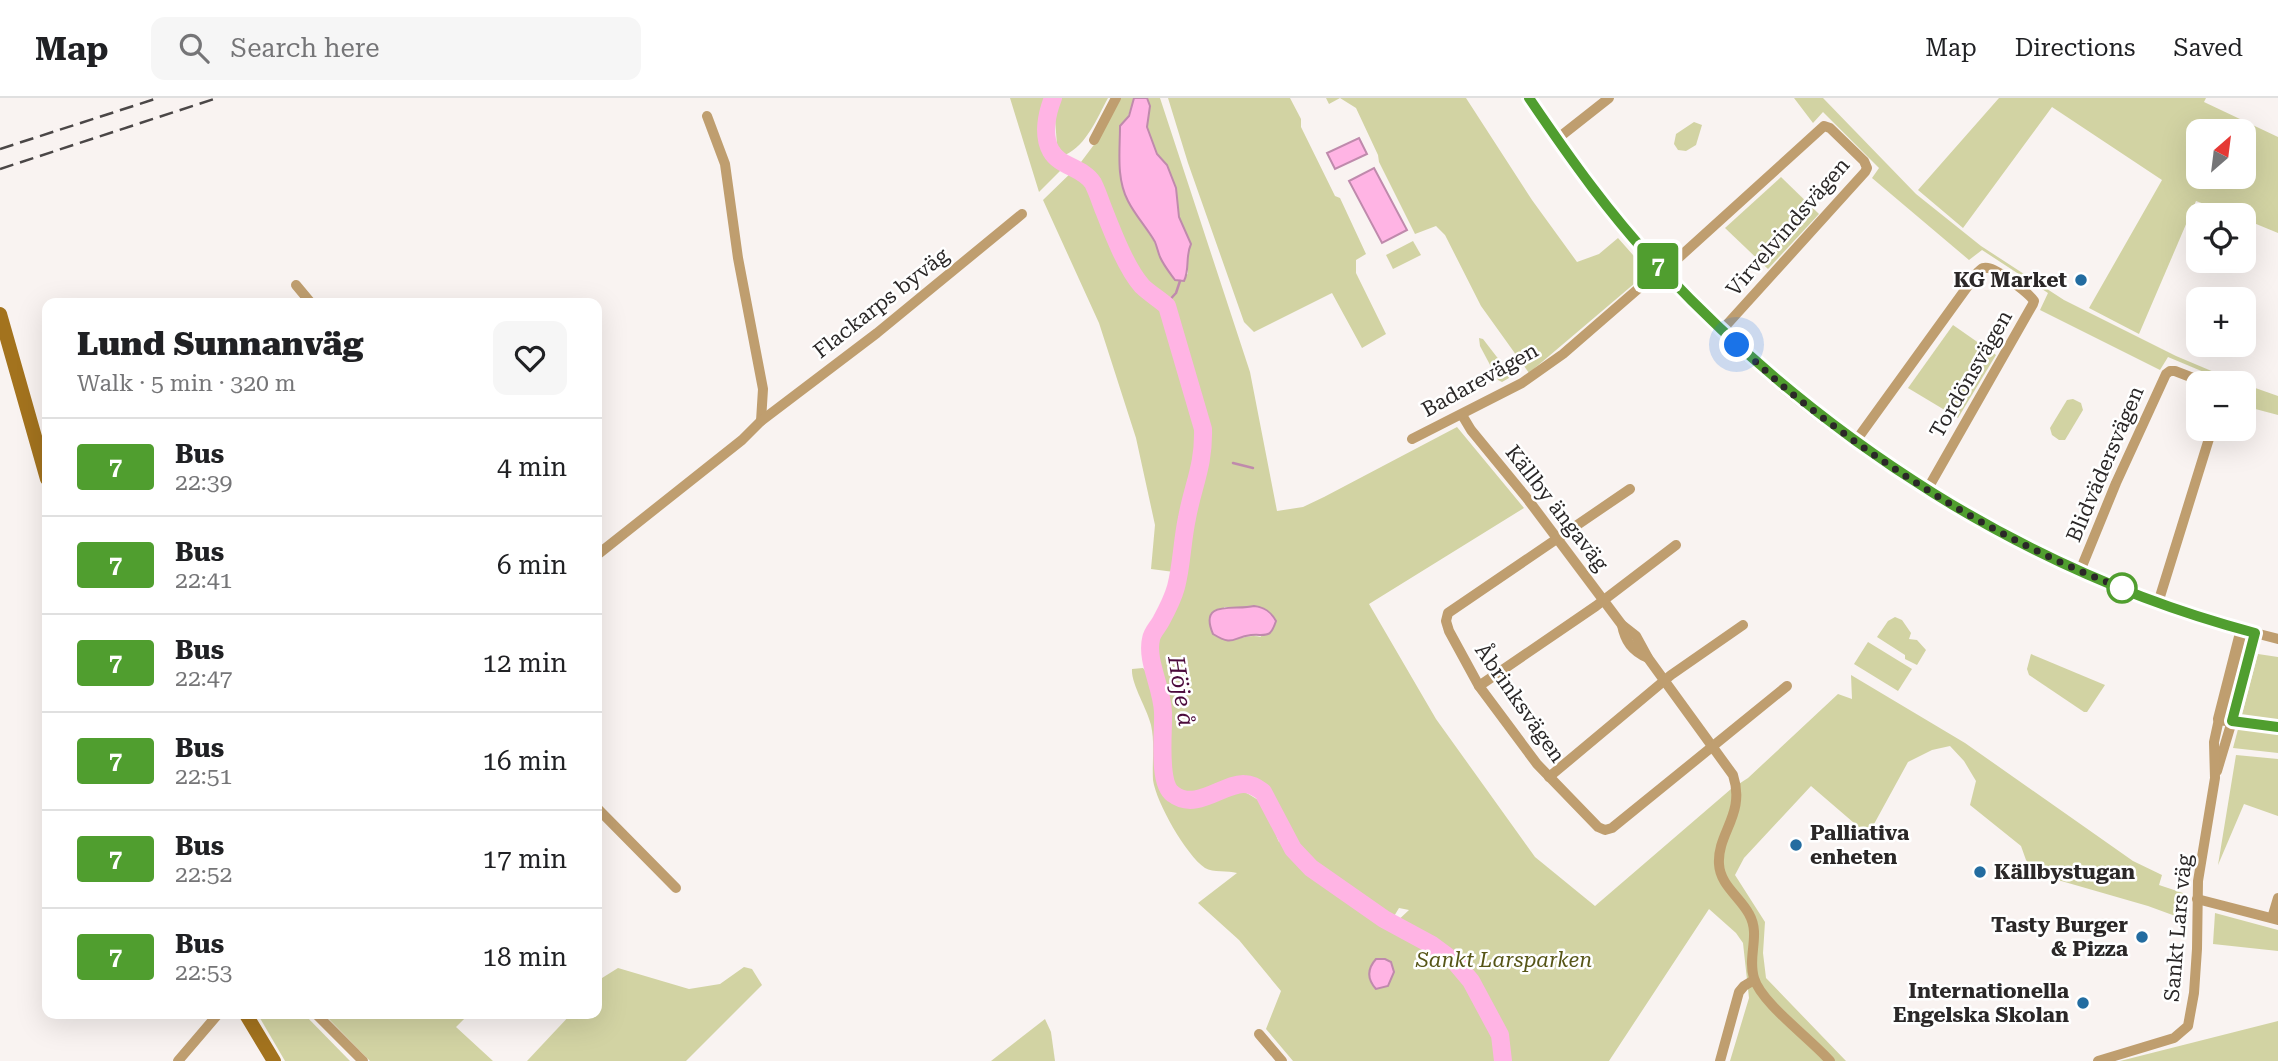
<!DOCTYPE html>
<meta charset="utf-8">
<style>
:root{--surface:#fff;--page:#f6f6f6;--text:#202124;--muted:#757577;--line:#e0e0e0}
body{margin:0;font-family:"Roboto Serif",serif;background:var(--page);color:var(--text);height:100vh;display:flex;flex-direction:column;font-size:26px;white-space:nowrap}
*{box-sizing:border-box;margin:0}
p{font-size:23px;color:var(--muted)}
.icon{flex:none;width:38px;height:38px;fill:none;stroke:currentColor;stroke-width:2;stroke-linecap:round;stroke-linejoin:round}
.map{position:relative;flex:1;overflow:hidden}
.side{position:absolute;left:42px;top:200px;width:560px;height:721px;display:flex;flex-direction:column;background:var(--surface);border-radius:14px;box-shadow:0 7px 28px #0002}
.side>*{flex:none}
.badge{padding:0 14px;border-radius:5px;font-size:24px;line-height:46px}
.needle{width:46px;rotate:28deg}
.tools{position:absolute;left:2186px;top:21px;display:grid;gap:14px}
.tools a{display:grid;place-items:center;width:70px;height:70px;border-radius:14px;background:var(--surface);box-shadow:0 7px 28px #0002;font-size:35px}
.you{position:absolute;width:35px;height:35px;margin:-18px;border:5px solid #fff;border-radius:50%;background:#1a73e8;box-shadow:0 0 0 10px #1a73e833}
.map>.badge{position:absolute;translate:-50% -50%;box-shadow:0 0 0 4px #fff}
.round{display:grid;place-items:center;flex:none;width:74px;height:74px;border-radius:14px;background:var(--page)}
.summary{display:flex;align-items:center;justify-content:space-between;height:119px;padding:0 35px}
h1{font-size:33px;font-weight:800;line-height:52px}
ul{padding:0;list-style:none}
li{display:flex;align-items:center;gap:21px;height:98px;padding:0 35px;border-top:2px solid var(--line)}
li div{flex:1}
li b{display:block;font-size:26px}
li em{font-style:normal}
li .badge{min-width:77px;font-weight:700;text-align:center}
header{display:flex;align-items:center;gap:42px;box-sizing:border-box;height:98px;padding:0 35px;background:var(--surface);border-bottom:2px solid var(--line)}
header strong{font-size:33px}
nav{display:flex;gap:38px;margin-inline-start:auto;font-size:24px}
.search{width:490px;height:63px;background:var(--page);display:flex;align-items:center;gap:18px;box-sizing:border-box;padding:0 24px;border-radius:14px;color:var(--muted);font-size:26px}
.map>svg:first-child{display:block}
</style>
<header>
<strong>Map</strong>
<div class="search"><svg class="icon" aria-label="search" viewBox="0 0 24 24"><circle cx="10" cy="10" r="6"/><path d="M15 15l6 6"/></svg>Search here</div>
<nav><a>Map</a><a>Directions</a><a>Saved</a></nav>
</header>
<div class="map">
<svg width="2278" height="963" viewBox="0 0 2278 963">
<rect width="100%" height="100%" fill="#f9f3f1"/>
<g fill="#d2d3a3" fill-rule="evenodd">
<path d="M1010,0H1045C1039,16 1036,40 1045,56C1049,62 1056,67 1061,72L1039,94Z"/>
<path d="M1060,0H1108C1097,20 1087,47 1065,57L1057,47L1055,21Z"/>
<path d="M1118,0H1134L1120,43L1119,71L1128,103L1155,145L1160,159L1175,182L1188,176L1187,155L1191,146L1179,119L1176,90L1167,67L1157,56L1147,29L1150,8L1147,0H1160L1250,274L1277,413L1303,409L1324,399L1457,329L1524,410L1369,506L1436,621L1535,759L1595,808L1731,691L1748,680L1838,596L1852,601L1851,577L1965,645L2133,763L2162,777L2159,787L2183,795L2178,819L2148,808L2037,776L2026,762L2021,748L1970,707L1976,683L1964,663L1950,648L1932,652L1908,664L1868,737L1811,688L1744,760L1735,777L1765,824L1763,855L1766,880L1846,963H1730L1749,900L1743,845L1736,835L1709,811L1609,963H1293L1266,931L1281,893L1239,842L1198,805L1237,775C1228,772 1213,775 1205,770C1186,757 1156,704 1153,682C1152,664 1155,645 1151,627C1147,610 1131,586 1132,571L1143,570L1152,581L1157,600L1160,690C1183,724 1211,704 1240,692C1251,697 1266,705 1271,716C1275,725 1274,735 1279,744L1281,742L1305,775L1393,827L1409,812L1399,810L1393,820C1365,805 1315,771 1296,746C1283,729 1283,706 1266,691C1237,665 1213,706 1181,695C1176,693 1172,689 1170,684C1162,660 1171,634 1168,610C1165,589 1151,563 1155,543C1156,536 1162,531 1165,525C1171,514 1175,502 1180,491L1174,474L1151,471L1155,427L1136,340L1099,225L1043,102L1078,68L1096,44ZM1224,509L1245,510L1261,539C1244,535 1237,546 1220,540Z"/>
<path d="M1168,0H1290L1301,21V29L1335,98L1340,100L1366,156L1356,162V175L1386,236L1362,250L1332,195L1254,234L1244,224L1188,65Z"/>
<path d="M1326,0H1466L1532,102L1577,164L1599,156L1618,140L1648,174L1529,275L1481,208L1445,137L1436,128L1415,136L1379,64L1378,57L1356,10L1340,0L1329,6Z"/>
<path d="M1794,0H1823L1916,96L1981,148L2064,202L2176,258L2240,285H2230L2168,259L2160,272L2040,212L2048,195L1982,152L1969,162L1872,80L1879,70L1823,14L1813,25Z"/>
<path d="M1999,0H2206L2204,4L2278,39V135L2244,121V117H2234L2196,103L2139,236L2089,210L2162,82L2052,9L1963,130L1918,92ZM2198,33H2244V79H2198Z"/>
<path d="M1694,24L1702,27L1696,47L1686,53L1678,52L1674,46L1676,36Z"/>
<path d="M1781,79L1819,116L1768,171L1725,130Z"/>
<path d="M1413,143L1421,157L1393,171L1386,157Z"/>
<path d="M1953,227L1996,257L1958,320L1908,290Z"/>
<path d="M1479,240L1483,241L1510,276L1509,280L1502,284L1498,282L1480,248Z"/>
<path d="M2244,286L2278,298V317L2244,308Z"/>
<path d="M2073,301L2081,305L2083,312L2065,342H2059L2052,337L2050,330L2067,302Z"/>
<path d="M1895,519L1902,522L1911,535L1909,541L1917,542L1926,552L1917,567L1905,561V557L1877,539L1888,523Z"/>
<path d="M1868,544L1912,571L1898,593L1854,566Z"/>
<path d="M2031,556L2105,587L2087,614H2084L2029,577L2027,571Z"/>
<path d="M2258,556L2278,559V655L2233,650Z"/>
<path d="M2236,657L2278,661V718L2244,706L2218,767Z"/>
<path d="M2215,815L2278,832V853L2213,846Z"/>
<path d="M744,869L752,871L762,887L686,963H527L572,915H597V887L602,880L618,870L689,891L720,886Z"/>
<path d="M257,915H303L350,963H285Z"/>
<path d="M323,915H470L456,929L493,963H370Z"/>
<path d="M1045,921L1051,934L1055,963H991Z"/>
<path d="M2278,923V963H2120Z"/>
</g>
<g fill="#ffb4e4" stroke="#bf8aac" stroke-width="2">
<path d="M1134,0H1147L1150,8L1147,29L1157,56L1167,67L1176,90L1179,119L1191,146C1185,159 1190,171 1184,183L1175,182C1170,175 1164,168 1160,159C1158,154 1157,149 1155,144C1147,130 1135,117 1128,103C1116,80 1120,53 1120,28L1129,18Z"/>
<path d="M1359,40L1367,56L1335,71L1327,55Z"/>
<path d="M1374,70L1407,132L1382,145L1349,83Z"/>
<path d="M1254,508C1265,509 1271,514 1276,523C1270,541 1267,536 1251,537C1232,539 1234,549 1213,536C1198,501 1235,513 1254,508Z"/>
<path d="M1376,861H1385L1391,864L1394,874L1388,888L1376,891C1367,881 1367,871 1376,861Z"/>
</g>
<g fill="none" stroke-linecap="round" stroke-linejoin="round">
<g stroke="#bf8aac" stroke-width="2.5">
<path d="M1165,207L1176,195L1180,183"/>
<path d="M1233,365L1253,370"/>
</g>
<path stroke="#ffb4e4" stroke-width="18" d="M1053,0C1047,15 1042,37 1051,53C1060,69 1083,69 1093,85C1097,93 1100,102 1103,110C1112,133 1126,170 1142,188C1149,195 1159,201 1167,208L1203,331C1204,368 1193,387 1187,420C1182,443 1182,466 1176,489C1173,500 1167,512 1161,523C1158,529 1152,534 1151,541C1146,563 1162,589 1163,614C1164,633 1157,685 1173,696C1196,714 1224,685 1244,686C1252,686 1257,690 1263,694L1293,751L1311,770L1384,821L1432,847L1455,864L1471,883L1500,937L1503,963"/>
<g stroke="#bf9e6f" stroke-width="10">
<path d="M707,18L725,66L738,160L763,291L761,323"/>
<path d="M1557,41L1609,0"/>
<path d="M1094,42L1116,0"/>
<path d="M1663,174L1824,28L1830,30L1864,63L1867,70L1865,74L1721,233"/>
<path d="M296,187L311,205"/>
<path d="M1462,317L1471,332L1526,399L1622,527L1636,538L1648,560L1733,677C1746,716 1717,735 1719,766C1720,787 1740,799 1749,816C1761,837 1747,858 1754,880C1761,905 1811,941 1830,963"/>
<path d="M1412,341L1522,285L1563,256L1661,171"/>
<path d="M1855,344L1978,174C1982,171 1982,169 1988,170C1997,171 2029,195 2034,203L2033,206L1927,392"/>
<path d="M1630,391L1448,515L1446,523L1449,533L1479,588L1537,666L1598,729L1605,732L1612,730L1787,588"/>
<path d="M597,457L742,342L761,323L877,235L1022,116"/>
<path d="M2080,473L2116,385L2166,276L2170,273H2175L2206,285"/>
<path d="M2158,505L2212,331"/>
<path d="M1622,527C1625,543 1632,553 1648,560"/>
<path d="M2255,535L2278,541"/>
<path d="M1479,588L1596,508L1676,447"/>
<path d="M2217,673L2232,623"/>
<path d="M1549,679L1671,577L1743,527"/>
<path d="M597,710L676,790"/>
<path d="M2197,801L2278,822"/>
<path d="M2272,820L2278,800"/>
<path d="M315,915L363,963"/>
<path d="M1259,936L1282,963"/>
<path d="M178,963L219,915"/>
<path d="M1720,963L1739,894L1744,888L1754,882"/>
<path d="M2098,963L2174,940L2188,928L2194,895L2197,851L2198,783L2215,680L2214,644L2219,621"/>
</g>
<g stroke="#bf9e6f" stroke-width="12">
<path d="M1529,0C1569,58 1611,116 1658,168C1813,341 2030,476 2255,535L2232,623"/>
<path d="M2242,531L2219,621L2278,629"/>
</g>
<g stroke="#a3731e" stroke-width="14">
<path d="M0,216L47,381"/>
<path d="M245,915L274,963"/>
</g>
<g stroke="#4b4747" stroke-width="2.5" stroke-dasharray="14 7" stroke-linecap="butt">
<path d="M0,51L158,0"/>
<path d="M0,71L217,0"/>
</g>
</g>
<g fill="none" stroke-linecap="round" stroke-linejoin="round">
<defs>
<path id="line" d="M1529,0C1569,59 1612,120 1662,172C1823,343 2027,475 2255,535L2232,623L2278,629"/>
</defs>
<use href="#line" stroke="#fff" stroke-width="16"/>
<use href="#line" stroke="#509e2f" stroke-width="10"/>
<path stroke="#2b2828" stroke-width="7" stroke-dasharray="0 12.6" d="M1737,247C1759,266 1781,288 1805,306C1901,381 2009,447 2122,490"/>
</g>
<g fill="#236ca0" stroke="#fff" stroke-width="2.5">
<circle cx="2081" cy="182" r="7"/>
<circle cx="1796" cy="747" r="7"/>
<circle cx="1980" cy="774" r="7"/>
<circle cx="2142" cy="839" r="7"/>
<circle cx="2083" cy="905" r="7"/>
</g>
<circle fill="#fff" stroke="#509e2f" stroke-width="3.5" cx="2122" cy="490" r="14"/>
<g text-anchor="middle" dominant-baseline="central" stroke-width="5" stroke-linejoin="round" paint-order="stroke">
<g font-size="21" fill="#2b2828" stroke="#fff">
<text transform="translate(1788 129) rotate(-49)">Virvelvindsvägen</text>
<text transform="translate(881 205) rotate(-38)">Flackarps byväg</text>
<text transform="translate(1971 276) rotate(-60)">Tordönsvägen</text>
<text transform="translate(1480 282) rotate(-29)">Badarevägen</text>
<text transform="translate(2105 366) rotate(-67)">Blidvädersvägen</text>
<text transform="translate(1557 410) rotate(52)">Källby ängaväg</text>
<text transform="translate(1520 605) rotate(55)">Åbrinksvägen</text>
<text transform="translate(2178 830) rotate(-85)">Sankt Lars väg</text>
</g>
<g font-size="21" font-weight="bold" fill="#2b2828" stroke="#fff" text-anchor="end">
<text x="2067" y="182">KG Market</text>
<text x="1810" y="735" text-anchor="start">Palliativa<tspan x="1810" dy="24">enheten</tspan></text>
<text x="1994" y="774" text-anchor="start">Källbystugan</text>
<text x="2128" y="827">Tasty Burger<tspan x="2128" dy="24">&amp; Pizza</tspan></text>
<text x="2069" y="893">Internationella<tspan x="2069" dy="24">Engelska Skolan</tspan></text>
</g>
<g font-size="21" font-style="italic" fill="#565517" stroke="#fff">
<text x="1504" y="862">Sankt Larsparken</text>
</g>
<g font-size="23" font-style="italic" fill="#4b0a3b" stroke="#fff">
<text transform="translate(1181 593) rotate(81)">Höje å</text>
</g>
</g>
</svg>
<div class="tools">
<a><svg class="needle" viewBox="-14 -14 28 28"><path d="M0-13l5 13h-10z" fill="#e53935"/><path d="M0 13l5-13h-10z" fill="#757577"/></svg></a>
<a><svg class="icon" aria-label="locate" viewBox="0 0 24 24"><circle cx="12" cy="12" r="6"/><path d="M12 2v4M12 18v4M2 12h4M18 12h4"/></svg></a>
<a>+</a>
<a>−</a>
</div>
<div class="you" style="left:1737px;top:247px"></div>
<b class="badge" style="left:1658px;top:168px;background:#509e2f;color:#fff">7</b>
<section class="side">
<div class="summary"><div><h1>Lund Sunnanväg</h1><p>Walk · 5 min · 320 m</p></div><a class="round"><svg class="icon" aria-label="heart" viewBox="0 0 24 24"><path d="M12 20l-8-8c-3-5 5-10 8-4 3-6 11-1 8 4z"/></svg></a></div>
<ul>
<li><span class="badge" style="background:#509e2f;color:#fff">7</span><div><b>Bus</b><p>22:39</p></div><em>4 min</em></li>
<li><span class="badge" style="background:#509e2f;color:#fff">7</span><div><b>Bus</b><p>22:41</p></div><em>6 min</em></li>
<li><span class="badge" style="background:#509e2f;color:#fff">7</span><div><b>Bus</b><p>22:47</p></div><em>12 min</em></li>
<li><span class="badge" style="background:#509e2f;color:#fff">7</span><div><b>Bus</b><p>22:51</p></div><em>16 min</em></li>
<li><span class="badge" style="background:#509e2f;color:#fff">7</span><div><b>Bus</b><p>22:52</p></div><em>17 min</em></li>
<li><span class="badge" style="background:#509e2f;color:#fff">7</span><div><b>Bus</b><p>22:53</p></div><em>18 min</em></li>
</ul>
</section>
</div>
